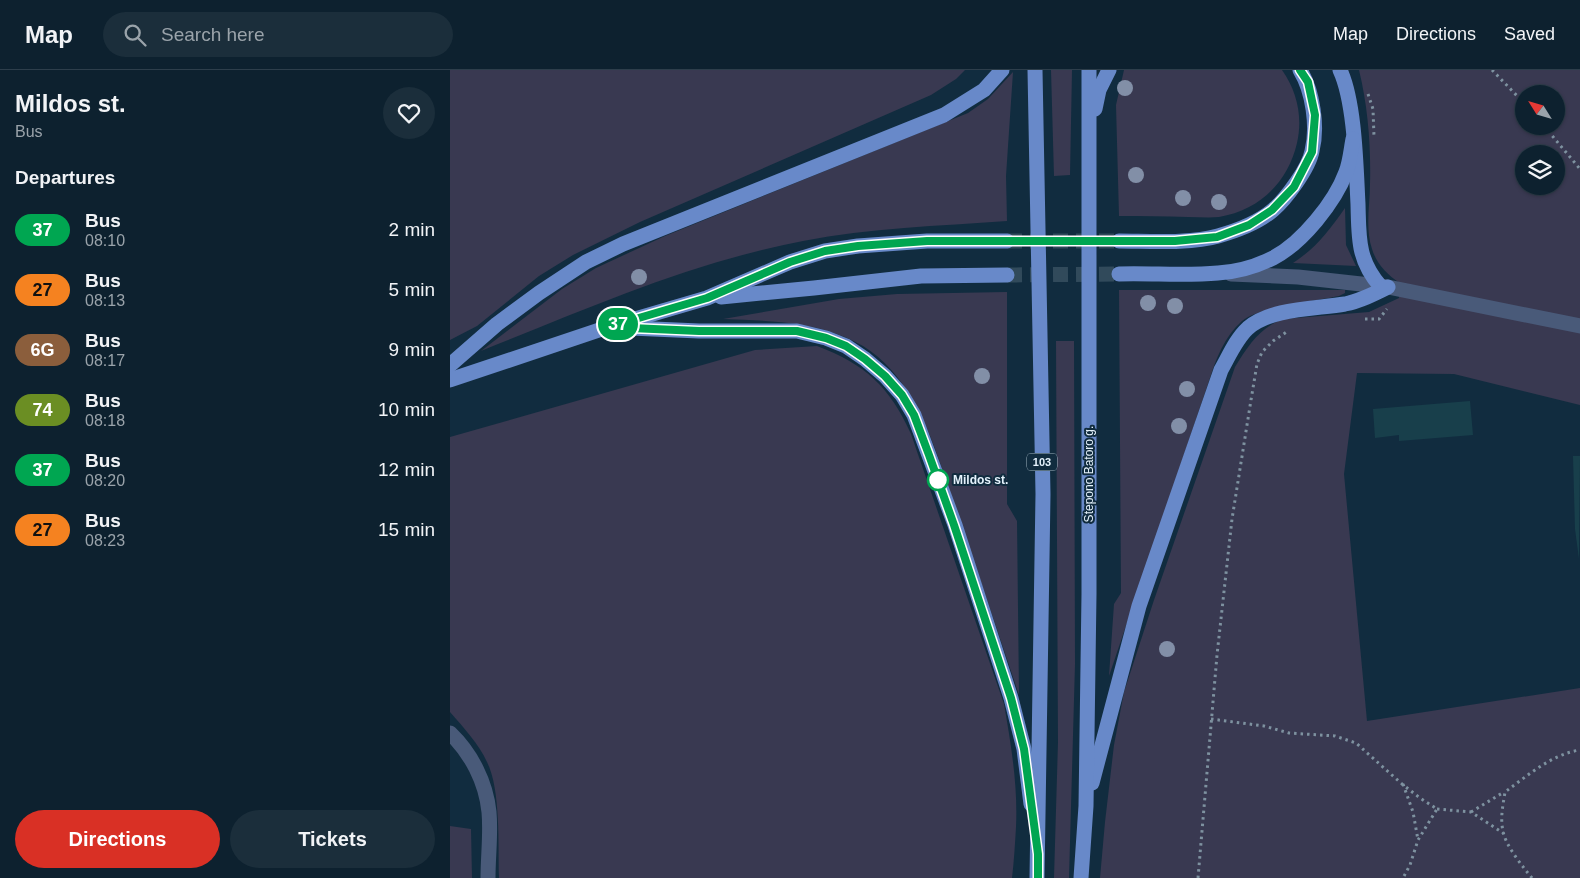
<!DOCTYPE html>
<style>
:root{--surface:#0d212f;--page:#1b2e3b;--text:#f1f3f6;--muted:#9aa3aa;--line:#2d3e4b;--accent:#d93025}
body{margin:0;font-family:Helvetica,sans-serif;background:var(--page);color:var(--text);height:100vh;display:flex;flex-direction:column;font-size:19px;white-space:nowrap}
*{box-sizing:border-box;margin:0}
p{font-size:16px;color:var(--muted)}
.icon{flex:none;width:28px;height:28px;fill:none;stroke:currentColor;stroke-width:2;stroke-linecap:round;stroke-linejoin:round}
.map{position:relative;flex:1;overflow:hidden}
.sheet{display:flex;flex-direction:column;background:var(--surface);width:450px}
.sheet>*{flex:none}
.badge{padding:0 10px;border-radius:16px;font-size:18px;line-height:32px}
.needle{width:32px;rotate:307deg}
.tools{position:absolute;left:1065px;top:15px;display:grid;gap:10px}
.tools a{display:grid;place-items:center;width:50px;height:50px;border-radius:50%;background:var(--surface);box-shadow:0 1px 4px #0004,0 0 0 1px var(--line);font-size:25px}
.map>.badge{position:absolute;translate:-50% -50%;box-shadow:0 0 0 2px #fff}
h2{padding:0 15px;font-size:19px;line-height:45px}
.round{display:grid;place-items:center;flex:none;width:52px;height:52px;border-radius:26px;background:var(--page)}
.head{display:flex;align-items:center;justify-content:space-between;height:85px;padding:0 15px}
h1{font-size:24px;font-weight:600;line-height:38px}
.action{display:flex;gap:10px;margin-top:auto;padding:10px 15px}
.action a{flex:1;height:58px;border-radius:30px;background:var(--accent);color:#fff;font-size:20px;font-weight:600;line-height:58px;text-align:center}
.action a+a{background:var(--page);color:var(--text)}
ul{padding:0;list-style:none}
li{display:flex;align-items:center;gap:15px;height:60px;padding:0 15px}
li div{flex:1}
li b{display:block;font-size:19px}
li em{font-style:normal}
li .badge{min-width:55px;font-weight:700;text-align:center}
header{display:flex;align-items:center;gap:30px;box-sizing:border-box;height:70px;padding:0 25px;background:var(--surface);border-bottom:1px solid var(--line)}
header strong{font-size:24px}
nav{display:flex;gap:28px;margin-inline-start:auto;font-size:18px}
.search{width:350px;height:45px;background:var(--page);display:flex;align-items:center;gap:12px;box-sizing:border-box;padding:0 18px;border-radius:28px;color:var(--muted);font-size:19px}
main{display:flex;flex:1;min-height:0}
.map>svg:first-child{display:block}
</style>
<header>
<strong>Map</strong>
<div class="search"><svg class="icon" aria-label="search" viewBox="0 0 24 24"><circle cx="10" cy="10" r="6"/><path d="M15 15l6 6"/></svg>Search here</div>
<nav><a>Map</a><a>Directions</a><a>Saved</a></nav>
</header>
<main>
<section class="sheet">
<div class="head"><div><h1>Mildos st.</h1><p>Bus</p></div><a class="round"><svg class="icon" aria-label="heart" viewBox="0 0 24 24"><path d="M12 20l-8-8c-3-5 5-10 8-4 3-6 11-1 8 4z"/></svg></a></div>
<h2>Departures</h2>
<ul>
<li><span class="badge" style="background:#00a651;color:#fff">37</span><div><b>Bus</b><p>08:10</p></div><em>2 min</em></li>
<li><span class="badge" style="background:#f58220;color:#111">27</span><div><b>Bus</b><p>08:13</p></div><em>5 min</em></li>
<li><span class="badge" style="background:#8b5e3c;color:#fff">6G</span><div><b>Bus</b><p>08:17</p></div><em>9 min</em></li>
<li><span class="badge" style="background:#6b8e23;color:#fff">74</span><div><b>Bus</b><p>08:18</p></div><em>10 min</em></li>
<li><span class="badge" style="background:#00a651;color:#fff">37</span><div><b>Bus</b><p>08:20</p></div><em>12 min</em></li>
<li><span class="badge" style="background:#f58220;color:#111">27</span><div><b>Bus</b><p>08:23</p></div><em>15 min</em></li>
</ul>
<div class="action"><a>Directions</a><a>Tickets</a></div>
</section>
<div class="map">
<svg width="1130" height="808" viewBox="0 0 1130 808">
<rect width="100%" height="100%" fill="#112c3f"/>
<g fill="#393951" fill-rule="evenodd">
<path d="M0,0H515L506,9L481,25L190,152L123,185L89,206L27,256L0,270Z"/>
<path d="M601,0H622L620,105L604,106Z"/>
<path d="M674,0H832C847,21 853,47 847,73C838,112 810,140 769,147C759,148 748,147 738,147C715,146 692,146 669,146L666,35Z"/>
<path d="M909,0H1130V335L1004,304L907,303L894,404L917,651L1130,618V808H650L655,752L664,675L674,622L704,530L785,297C798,276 809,258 833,249L919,242L949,228L950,213C937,205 926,193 922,179C915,158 920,135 920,114C921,76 918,37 909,0ZM1074,24H1106V56H1074ZM1074,84H1106V116H1074Z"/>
<path d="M563,2L556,106L557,151C488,156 420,158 353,171C242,192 136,239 31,281L112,219L146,198L215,166L518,43L538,29Z"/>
<path d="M895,138L896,175L906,196L843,193C867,177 878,162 895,138Z"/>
<path d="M669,220H895V223L889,226C866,231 808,237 792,251C774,267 766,289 759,311L659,606L664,534L671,523Z"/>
<path d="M557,222V434L567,451L569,625C547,560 526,495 503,431C491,396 481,361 462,329C451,309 433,288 413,276C370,251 322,251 273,249L389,229L447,224Z"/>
<path d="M606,271H624L625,594L619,808H604L608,672Z"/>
<path d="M367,276C415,294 440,317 461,364L554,634C561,674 568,716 566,757C565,774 564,791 562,808H49C48,776 51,720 37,692C29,674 13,657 0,642V367L305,280Z"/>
<path d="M0,756L21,759L22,808H0Z"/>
</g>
<g fill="#183f4b">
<path d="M1020,331L1023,365L949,371V365L925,368L923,339Z"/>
<path d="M1123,386H1130L1129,489L1125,459Z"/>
</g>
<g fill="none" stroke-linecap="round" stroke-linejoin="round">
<g stroke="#314a5b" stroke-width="15" stroke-dasharray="15 8" stroke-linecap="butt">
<path d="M557,171H669"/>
<path d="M557,205L669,204"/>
</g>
<g stroke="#7e92a0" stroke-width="3" stroke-dasharray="2.5 4" stroke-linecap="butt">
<path d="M1042,0L1074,33"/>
<path d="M918,24L923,39L924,67"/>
<path d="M1094,56L1130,99"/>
<path d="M915,249H929L937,239"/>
<path d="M761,649L814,656L839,663L885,666L906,673L952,714L970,728L987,739L968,770L960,795L953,808"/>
<path d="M953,714L963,742L968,770"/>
<path d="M987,739L1021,742L1053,763"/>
<path d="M1021,742L1054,722"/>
<path d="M748,808L767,585L782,449L801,330L807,294L812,282L823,271L838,261"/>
<path d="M1082,808C1073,797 1055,775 1053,761C1050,748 1053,735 1055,722C1077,706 1102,684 1130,680"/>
</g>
<g stroke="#495a79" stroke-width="15">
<path d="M781,204L848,207L938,217L1130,256"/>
<path d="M0,663C21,683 36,712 39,742C41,763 38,786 38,808"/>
</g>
<g stroke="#6889c9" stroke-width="15">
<path d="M585,0L593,424L587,808"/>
<path d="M890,0C905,32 906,97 908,134C909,167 907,190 931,217"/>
<path d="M645,39L649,20L659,0"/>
<path d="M669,171C698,171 740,174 768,166C786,161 808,153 823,140C836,129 859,98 862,81C868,57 863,21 850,0"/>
<path d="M669,204C702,203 736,206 768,203C787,202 807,196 823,188C852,173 885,132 896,102C900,92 901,79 903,69"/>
<path d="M271,227L364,218L471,206L557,205"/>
<path d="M158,257L249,261H347L376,268L396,276L415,289L435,306L452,325L464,345L505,455L561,628L574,679L581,734"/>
<path d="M0,295L47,254L89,223L136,192L173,174L494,45L534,20L552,0"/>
<path d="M0,310L158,257L257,228L340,192L375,181L408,176L477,171H557"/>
<path d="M642,713L689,536L771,300C779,286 786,269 798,258C821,238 865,239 895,234C910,231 924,224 938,217"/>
<path d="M631,808L636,736L639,524V0"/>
</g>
</g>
<g fill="#828fa7">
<circle cx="675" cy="18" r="8"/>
<circle cx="686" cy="105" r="8"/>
<circle cx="733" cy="128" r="8"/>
<circle cx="769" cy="132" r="8"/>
<circle cx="189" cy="207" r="8"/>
<circle cx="698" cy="233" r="8"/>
<circle cx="725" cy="236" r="8"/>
<circle cx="532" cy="306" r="8"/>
<circle cx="737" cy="319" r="8"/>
<circle cx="729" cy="356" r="8"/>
<circle cx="717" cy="579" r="8"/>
</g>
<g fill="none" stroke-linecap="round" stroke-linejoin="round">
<defs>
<path id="line" d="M588,808V784L574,679L561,628L504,455L479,385L464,345L452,325L435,306L415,289L396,276L376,268L347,261H249L158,257L257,228L340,192L375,181L408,176L477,171H725L767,167L799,155L822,140L844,117L862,82L865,45L858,12L850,0"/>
</defs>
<use href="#line" stroke="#fff" stroke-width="11"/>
<use href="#line" stroke="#00a651" stroke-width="8"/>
</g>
<circle fill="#fff" stroke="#00a651" stroke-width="2.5" cx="488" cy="410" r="10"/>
<g text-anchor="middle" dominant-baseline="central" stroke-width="4" stroke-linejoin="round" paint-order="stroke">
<rect fill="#112c3f" stroke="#a5b7c3" stroke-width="1" x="577" y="383.5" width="30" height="17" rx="4"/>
<g font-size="11" font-weight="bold" fill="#e5f2fc">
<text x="592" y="392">103</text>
</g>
<g font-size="12" fill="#e5f2fc" stroke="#112c3f">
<text transform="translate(639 404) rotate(-90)">Stepono Batoro g.</text>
</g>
<g font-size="12" font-weight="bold" fill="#e5f2fc" stroke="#112c3f" text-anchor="start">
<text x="503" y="410">Mildos st.</text>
</g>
</g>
</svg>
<div class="tools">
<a><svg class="needle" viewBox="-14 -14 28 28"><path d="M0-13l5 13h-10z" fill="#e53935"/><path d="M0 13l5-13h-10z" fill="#9aa3aa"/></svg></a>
<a><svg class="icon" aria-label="layers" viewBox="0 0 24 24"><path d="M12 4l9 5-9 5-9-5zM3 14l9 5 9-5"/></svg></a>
</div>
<b class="badge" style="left:168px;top:254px;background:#00a651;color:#fff">37</b>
</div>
</main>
